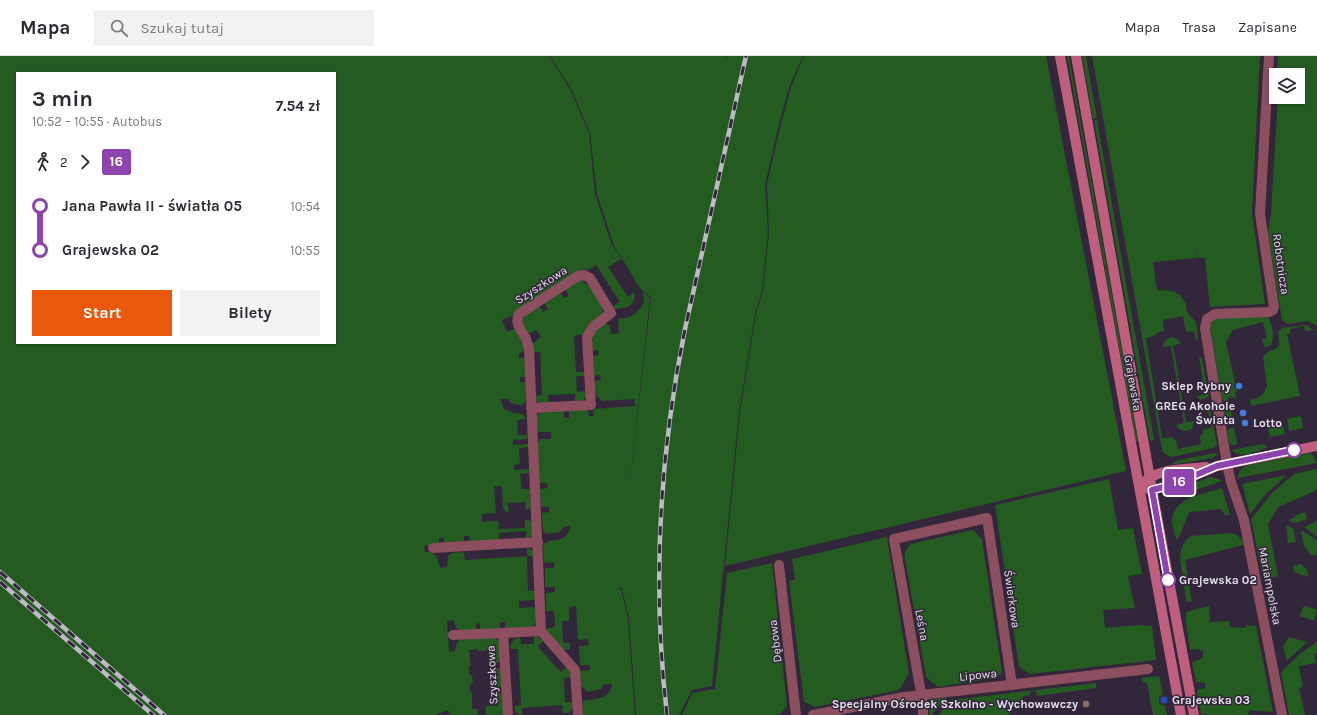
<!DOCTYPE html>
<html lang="pl">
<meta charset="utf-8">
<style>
:root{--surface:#fff;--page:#f2f2f3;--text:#2b2b33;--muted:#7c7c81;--line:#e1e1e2;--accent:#ea580c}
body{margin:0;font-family:Karla,sans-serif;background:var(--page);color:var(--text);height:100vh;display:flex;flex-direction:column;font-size:15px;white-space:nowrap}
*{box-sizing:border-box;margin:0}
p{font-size:13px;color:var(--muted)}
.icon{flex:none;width:22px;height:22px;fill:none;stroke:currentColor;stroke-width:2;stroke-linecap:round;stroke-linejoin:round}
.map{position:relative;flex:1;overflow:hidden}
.side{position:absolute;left:16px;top:16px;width:320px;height:272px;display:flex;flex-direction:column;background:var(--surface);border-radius:0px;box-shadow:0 1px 3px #0004}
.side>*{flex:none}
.badge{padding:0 8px;border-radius:3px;font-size:14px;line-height:26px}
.tools{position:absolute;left:1269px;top:12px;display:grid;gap:8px}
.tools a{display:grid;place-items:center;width:36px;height:36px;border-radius:0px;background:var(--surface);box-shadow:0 1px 3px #0004;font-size:20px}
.map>.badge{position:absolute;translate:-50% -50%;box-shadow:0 0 0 2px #fff}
.legs{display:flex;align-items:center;gap:6px;height:44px;padding:0 16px;font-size:13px}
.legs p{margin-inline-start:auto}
.headline{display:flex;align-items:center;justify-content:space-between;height:68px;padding:0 16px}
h1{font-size:22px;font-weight:700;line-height:30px}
.primary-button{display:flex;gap:8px;margin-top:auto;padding:8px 16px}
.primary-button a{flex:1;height:46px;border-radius:0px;background:var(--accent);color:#fff;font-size:16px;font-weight:700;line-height:46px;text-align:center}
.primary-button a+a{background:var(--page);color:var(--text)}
ul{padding:0 16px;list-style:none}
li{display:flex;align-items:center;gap:14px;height:44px;font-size:15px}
li i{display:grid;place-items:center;width:6px;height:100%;margin:0 5px;background:currentColor}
li i::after{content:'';width:10px;height:10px;margin:-5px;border:3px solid;border-radius:50%;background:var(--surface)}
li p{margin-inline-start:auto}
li:first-child i{background:linear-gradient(#0000 50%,currentColor 0)}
li:last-child i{background:linear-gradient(currentColor 50%,#0000 0)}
header{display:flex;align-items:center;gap:24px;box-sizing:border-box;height:56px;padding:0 20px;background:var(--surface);border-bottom:1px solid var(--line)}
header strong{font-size:19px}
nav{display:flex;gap:22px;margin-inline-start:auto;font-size:14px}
.search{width:280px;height:36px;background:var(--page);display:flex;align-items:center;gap:10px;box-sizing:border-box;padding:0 14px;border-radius:0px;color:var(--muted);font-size:15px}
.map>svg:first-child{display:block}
</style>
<header>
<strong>Mapa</strong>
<div class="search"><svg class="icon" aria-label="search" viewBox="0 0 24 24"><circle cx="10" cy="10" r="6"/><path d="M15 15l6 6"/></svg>Szukaj tutaj</div>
<nav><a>Mapa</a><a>Trasa</a><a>Zapisane</a></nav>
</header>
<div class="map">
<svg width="1317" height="659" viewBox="0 0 1317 659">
<rect width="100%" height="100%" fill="#32273a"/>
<g fill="#245b21" fill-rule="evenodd">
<path d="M0,0H549L570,33L589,77L595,138L612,190H613L642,235L650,242L628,443L651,241L642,234L614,190L597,138L590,77L571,32L550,0H725L727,2V0H803L789,31L777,76L765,129L768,176L762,235L755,258L739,356L712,630L692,634L679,659H636L629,563L622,532H617L621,533L628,563L635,659H583C583,654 581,648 585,644C597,643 610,643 612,628H604L601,633L588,636L581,630L580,615L590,614V609H580L579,590L589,589L588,583L578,584L576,550L569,551V565H562L563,587H570V593L566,594L563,593L547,575V572L555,571L554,555H546V537L555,536V531H545V512H554V506L544,507L543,489C554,479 564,491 571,470L564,471L560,476L546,478L543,474L542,457L549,456V451H541L540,433L548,432L547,427H539L538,386L541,383H551V376H541L537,375C537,371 535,365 536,361C537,354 557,355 564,355V362H569V354L588,353L589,360H594L593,353L635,350L634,343L603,345C594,341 595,334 594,325L601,324L600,319L594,320L593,300L599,299L598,294L592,295C592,280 591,274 606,267L610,271L611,278L619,277L618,263C626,262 632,261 638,255C641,252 643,249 644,244C645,234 627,212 621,203L608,211L628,241L635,236C635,251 627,252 615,253L613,250L620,246L596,209L589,214L583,213L515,258L502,264L507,276L516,272L523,290L524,296L519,297V302H525L526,321H520V326H526V345L522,349C516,349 511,348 508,343H500L504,353L513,357L523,358L526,363L517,364L518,379H527V383L513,384V389L528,388V391L519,392L520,408L514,409V414L529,413V417L520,418L522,433H530L531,452L526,454L525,446L508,447L509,456H506L503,452L502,430H494L496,457L482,458V466L498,465L499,473L525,472V464H529L533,468V479L530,481L526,482V475L499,477V484L470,486L469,480H464V487L444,488V482H439V488L424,490L425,496C436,496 438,502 440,512L447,511L448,500L452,497L464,496L465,504L527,500V491L534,496L535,500H527L528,535H536V542L533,544L519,545V552L533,551L536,553V566L533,570L530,571L505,572V566H500V573L480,574V567L476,568V574L462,575L456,572L454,564L447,565L449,596L455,595L457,587L460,584L465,582L494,581L499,585L502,606L493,607V603H495L494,594L478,595V593L469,594L471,610H469V619H472L473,627L470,628V636L472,637V653H478V659H451L448,654L436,659H0ZM17,17H335V287H17Z"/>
<path d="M804,0H1046L1126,415L725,510L740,356L756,258L763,235L769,176L767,128L779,76L791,31Z"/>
<path d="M1067,0H1069L1138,385L1136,386Z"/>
<path d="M1082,0H1086L1097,62L1093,63Z"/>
<path d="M1092,0H1178L1177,31L1178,0H1260L1252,157L1265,248L1210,251L1205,202H1198L1195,190L1197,202L1153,206L1157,234L1172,235L1180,239L1186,248V253L1190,260L1196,266L1198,282L1196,285L1194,275L1186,276L1183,260L1163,264L1164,275L1158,276L1154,280L1146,282L1162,382L1171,381L1176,385L1178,393L1201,388L1200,380L1203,377V374L1211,372L1208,355L1200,357L1201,353L1207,351L1210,352L1217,389L1213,392L1172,401L1165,398L1162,394Z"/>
<path d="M1278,0H1317V270L1308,265L1288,268L1282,264L1268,176L1271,157L1278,41H1298V19H1279V12H1277Z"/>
<path d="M1097,64L1154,383L1153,385L1150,384L1094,65Z"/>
<path d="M576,225H581C590,227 603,248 603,257L584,278L574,280L576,316H584V320H576L577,336L585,335L586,340L583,344L575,345V338L548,339L549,347H540L536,345L535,340L542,339L540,296H532V288L541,281L536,274L528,278L522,268L523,261L539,249L543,256L548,253L544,246L560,236L564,242L569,240L565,233Z"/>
<path d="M1267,260C1272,267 1275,281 1271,289L1264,291L1262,283L1267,282L1263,266L1233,274L1226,286L1237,336H1235L1236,341L1228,342V345H1224L1222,343L1210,269L1212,266L1218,262Z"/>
<path d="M1306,269L1314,274L1305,275L1304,270L1290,273V277L1287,278L1300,340L1251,350L1250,344C1259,342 1265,339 1267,329L1263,301C1271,288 1283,300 1278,276L1282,272Z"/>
<path d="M1173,281L1178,284L1181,288L1173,289L1186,366L1194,365L1192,373L1185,375L1179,373L1176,369L1184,367L1171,290L1163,291C1164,285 1167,282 1173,281Z"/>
<path d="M1199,300L1202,302L1209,341L1200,344L1197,340L1205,338Z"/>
<path d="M1230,350L1233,367L1228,368L1226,367L1224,353L1225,351Z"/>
<path d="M1301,360L1303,372L1289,375L1287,363Z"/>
<path d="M1282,364L1285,378L1270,381L1267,367Z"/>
<path d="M1230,372H1234L1237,387L1236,389H1231L1230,388L1227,375Z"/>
<path d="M1263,388L1268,391C1258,395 1240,404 1232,394Z"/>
<path d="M1214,397L1218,399L1212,402L1171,409L1172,408L1176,405Z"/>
<path d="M1310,397L1313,399L1317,407L1238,422L1239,416L1245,410Z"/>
<path d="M1317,413V434L1278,451L1268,468L1278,520L1266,523L1263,522L1251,463L1272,437L1294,418Z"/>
<path d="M1287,419L1265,439L1250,458L1242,428Z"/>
<path d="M1211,421L1218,423L1222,425L1184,438L1177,433Z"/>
<path d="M1109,423L1118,474L1133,472L1142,518L1128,520L1135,552L1103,554L1105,572L1138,569L1152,570L1156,604L1030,618L1019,611L995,449Z"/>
<path d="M1222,432L1230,459H1225L1221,453L1189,456L1179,482L1176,483C1175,477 1172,471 1172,465C1173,441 1205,438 1222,432Z"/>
<path d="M1305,456L1307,463L1296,467L1289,465V464L1295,461V460Z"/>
<path d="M1317,465V481L1304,471Z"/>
<path d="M1286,469L1293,472L1296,486L1288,487Z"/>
<path d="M973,474L982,483L1002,616L996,622L938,631L926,621L904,498L910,488Z"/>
<path d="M1303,475L1317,484V499H1311L1304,490L1301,476Z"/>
<path d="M1232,477C1238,479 1242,482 1243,489L1185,504L1192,546L1186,545L1184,528L1186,527C1185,522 1183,520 1182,515C1179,503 1179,486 1192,480Z"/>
<path d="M887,481L909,618L899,634L815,651L804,646L789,525L795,524L792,503Z"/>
<path d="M772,507L787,650L780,658L777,659H682L692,637L715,633L727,517Z"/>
<path d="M1301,508L1307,514L1308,521L1294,516L1293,510Z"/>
<path d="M1209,550L1210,566L1230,565V571L1246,572V569L1256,570L1273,656L1249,654L1248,659H1208L1201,658L1197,634L1205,632V627L1196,626L1192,606L1203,602V595L1198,593L1190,594L1186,567V556Z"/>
<path d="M1305,550L1317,554L1314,565L1300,560L1303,551Z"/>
<path d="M534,580H537L543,585L538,591L561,616L566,611L571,617V621L564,622L565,646H572V653L569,657H563L562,649L522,652V659C516,659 515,655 514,650L521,649L518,593H510C511,586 513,583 520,581L521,588H534Z"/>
<path d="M1289,581L1307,586L1287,605L1283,590Z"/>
<path d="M1317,586V597L1314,598L1316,607L1299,610L1303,631L1299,632L1305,659H1289L1281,616L1301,597Z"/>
<path d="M493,612H502L503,631H494V630L496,629L495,615L493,614Z"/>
<path d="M1159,620L1167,659H1153L1147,627L1143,626L1141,622Z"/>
<path d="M1096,627V632L1037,640L1036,635L1030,636V639L1022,641L1023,648L1009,652L1010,659H938L952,644Z"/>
<path d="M495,637H503L504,659H486V650H498L497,641H495Z"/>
<path d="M947,641L931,659H929L930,648L933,644Z"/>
</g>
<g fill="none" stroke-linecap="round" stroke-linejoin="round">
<g stroke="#8b4f60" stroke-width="10">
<path d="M1269,0L1260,158L1274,251L1273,254L1269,256L1215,258L1207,263L1205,272L1227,408L1231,426L1244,464L1282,659"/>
<path d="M531,352L591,349L587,281L593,271L611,257L590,222L584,219L578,220L519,258C514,268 522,275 526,283C527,286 528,290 529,293L541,575"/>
<path d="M433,492L538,486"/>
<path d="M779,509L796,659"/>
<path d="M453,579L503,577"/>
<path d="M508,659L503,577L541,575L575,614L578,659"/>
<path d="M813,659L904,641L1148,613"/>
<path d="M923,659V648L894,483L987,462L1012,629"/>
</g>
<g stroke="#bf5f7e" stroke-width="10">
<path d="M1060,0L1181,659"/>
<path d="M1076,0L1152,434L1194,659"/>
<path d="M1145,425C1162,412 1186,413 1206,411"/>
<path d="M1146,432L1152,434L1172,429L1217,410L1317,390"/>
</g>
<defs>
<g id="rail">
<path d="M0,516L164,659"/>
<path d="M0,526L153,659"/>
<path d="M667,659C652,530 659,401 685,273L746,0"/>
</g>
</defs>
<use href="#rail" stroke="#bfb8c6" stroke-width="4.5"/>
<use href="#rail" stroke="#32273a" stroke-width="3" stroke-dasharray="9" stroke-linecap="butt"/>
</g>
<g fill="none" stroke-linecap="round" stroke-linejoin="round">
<defs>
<path id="line-1" d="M1168,524L1152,434L1172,429L1217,410L1294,394"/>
</defs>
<use href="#line-1" stroke="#fff" stroke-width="9"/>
<use href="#line-1" stroke="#8e44ad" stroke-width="6"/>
</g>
<g fill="#3f7fe0" stroke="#32273a" stroke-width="1.5">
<circle cx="1239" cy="330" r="4"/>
<circle cx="1243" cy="357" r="4"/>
<circle cx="1245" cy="367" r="4"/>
</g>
<g fill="#fff" stroke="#8e44ad" stroke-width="2">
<circle cx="1294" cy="394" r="7"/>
<circle cx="1168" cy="524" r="7"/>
</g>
<rect fill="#1a4fb4" stroke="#32273a" stroke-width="1.5" x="1160" y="640" width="8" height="8" rx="2"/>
<circle fill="#8d6e63" stroke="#32273a" stroke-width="1.5" cx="1086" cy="648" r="4"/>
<g text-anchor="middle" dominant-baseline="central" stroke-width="3" stroke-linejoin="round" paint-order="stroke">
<g font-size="12" fill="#e6dfec" stroke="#32273a">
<text transform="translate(1281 208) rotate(82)">Robotnicza</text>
<text transform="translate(541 229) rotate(-33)">Szyszkowa</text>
<text transform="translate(1133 327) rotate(80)">Grajewska</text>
<text transform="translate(1270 530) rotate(79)">Mariampolska</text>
<text transform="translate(1012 543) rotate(82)">Świerkowa</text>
<text transform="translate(922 569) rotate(80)">Leśna</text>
<text transform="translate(775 585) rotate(-97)">Dębowa</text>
<text transform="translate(492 619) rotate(-93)">Szyszkowa</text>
<text transform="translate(978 619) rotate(-6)">Lipowa</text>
</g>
<g font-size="12" font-weight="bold" fill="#e6dfec" stroke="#32273a" text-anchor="end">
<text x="1231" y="330">Sklep Rybny</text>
<text x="1235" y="350">GREG Akohole<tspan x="1235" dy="14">Świata</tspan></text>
<text x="1253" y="367" text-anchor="start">Lotto</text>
<text x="1172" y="644" text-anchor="start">Grajewska 03</text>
<text x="1078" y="648">Specjalny Ośrodek Szkolno - Wychowawczy</text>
</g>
<g font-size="12" font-weight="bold" fill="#e6dfec" stroke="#32273a" text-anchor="start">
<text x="1179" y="524">Grajewska 02</text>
</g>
</g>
</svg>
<div class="tools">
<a><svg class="icon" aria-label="layers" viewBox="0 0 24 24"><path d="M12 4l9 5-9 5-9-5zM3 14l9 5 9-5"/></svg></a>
</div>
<b class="badge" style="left:1179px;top:426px;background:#8e44ad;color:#fff">16</b>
<section class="side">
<div class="headline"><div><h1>3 min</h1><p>10:52 – 10:55 · Autobus</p></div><b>7.54 zł</b></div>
<div class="legs"><svg class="icon" aria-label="walk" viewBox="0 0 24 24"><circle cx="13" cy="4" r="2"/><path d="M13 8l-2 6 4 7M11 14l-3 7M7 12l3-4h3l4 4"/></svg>2<svg class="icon" aria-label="forward" viewBox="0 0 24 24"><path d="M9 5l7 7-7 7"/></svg><b class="badge" style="background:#8e44ad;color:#fff">16</b></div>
<ul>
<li><i style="color:#8e44ad"></i><b>Jana Pawła II - światła 05</b><p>10:54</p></li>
<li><i style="color:#8e44ad"></i><b>Grajewska 02</b><p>10:55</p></li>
</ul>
<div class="primary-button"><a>Start</a><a>Bilety</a></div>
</section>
</div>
